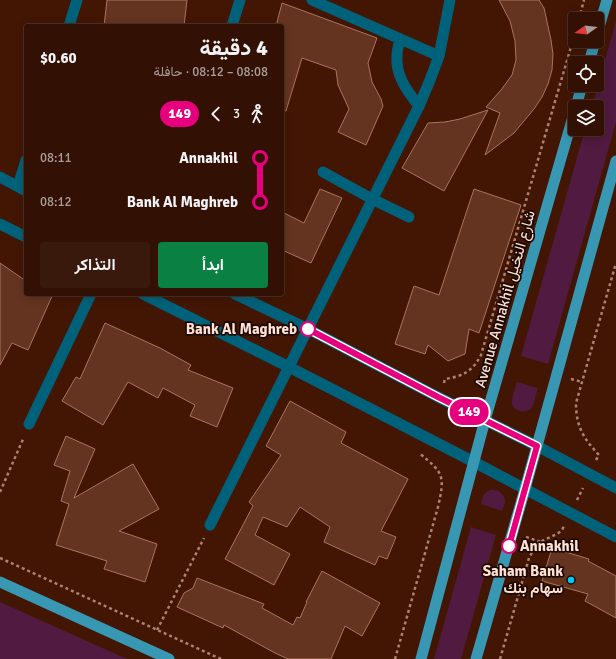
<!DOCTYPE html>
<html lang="ar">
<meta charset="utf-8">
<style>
:root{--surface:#321003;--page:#3a190d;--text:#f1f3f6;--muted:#a89d9a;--line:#4d3025;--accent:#0b8043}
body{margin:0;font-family:Signika,Vazirmatn,sans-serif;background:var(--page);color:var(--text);direction:rtl;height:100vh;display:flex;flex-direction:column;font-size:15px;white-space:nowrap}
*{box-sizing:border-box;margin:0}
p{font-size:13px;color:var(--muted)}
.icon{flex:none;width:22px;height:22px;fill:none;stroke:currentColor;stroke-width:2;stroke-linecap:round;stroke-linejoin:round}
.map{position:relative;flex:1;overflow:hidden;direction:ltr}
.drawer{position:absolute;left:24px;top:24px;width:260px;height:272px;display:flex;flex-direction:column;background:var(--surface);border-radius:4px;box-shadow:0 2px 10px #0003,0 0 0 1px var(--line);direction:rtl}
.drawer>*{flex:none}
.badge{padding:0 8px;border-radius:13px;font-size:14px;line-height:26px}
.needle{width:26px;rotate:256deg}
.controls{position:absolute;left:568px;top:12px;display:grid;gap:8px}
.controls a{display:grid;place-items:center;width:36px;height:36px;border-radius:4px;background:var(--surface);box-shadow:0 2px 10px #0003,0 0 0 1px var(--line);font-size:20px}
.map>.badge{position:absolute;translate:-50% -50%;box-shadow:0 0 0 2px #fff}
.legs{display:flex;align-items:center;gap:6px;height:44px;padding:0 16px;font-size:13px}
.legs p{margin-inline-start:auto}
.overview{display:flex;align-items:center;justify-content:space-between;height:68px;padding:0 16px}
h1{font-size:22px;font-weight:700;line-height:30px}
.primary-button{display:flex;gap:8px;margin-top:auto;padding:8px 16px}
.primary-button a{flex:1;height:46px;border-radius:4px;background:var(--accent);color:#fff;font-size:16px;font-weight:700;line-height:46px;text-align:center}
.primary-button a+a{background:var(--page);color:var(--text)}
ul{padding:0 16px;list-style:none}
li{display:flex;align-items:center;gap:14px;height:44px;font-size:15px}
li i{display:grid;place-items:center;width:6px;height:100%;margin:0 5px;background:currentColor}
li i::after{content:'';width:10px;height:10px;margin:-5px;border:3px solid;border-radius:50%;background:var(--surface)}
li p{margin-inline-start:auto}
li:first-child i{background:linear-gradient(#0000 50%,currentColor 0)}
li:last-child i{background:linear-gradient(currentColor 50%,#0000 0)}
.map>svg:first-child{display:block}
</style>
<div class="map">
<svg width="616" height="659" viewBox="0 0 616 659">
<rect width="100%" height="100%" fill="#431604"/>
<g fill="#511a40">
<path d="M616,21V122L548,364L521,356L585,129H597V107H592Z"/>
<path d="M517,382L538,388C536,393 535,403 532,407C528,414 514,412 512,404C511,398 516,387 517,382Z"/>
<path d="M490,490C497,489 505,494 505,501C505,505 503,508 502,511L481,504L484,494Z"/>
<path d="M471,527L496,535L461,659H434Z"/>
<path d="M0,602L127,659H0Z"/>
</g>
<g fill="#643421" stroke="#aa745f">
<path d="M107,0H187L184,26H104Z"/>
<path d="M499,0H539L544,8L551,40L553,54L552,70L548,84L542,97L534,109L514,133L485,155L500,113L486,107L501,90L512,75L516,60L515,41L510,21Z"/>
<path d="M282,3L377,38L368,63L372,82L381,99L383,106L366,145L338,132L349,109L338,85L336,70L302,58L286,111L282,110V26H276Z"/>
<path d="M488,110L444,191L402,168L428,123L445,122L460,119Z"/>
<path d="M320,189L342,198L311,263L282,250V212L304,223Z"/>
<path d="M474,189L521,205L479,333L469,329L465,354L448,361L428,345L425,354L395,344L414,286L439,295Z"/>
<path d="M0,263L26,281V294H53L28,350L12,343L0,365Z"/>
<path d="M105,323L160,348L191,365L188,370L233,388L217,427L190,416L195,405L163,388L158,398L128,382L103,425L62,401L76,377L80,379Z"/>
<path d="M290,401L346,432L341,443L408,479L381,531L396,537L387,559L379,556L375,565L324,542L330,527L300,507L287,527L263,517L255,535L290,554L274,585L225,559L253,506L249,502L281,455L266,446Z"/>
<path d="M66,436L95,449L74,498L133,464L159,509L119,531L157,544L145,582L104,569L107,561L56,545L69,504L61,501L70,471L54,465Z"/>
<path d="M552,548L589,559L588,561L616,576V618L585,601L588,594L542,581Z"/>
<path d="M322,571L380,603L362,636L345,626L331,659H288L275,653L224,625L223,628L177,607L184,593L193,588L197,578L264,604L262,608L293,625L297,617L300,618L307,602H306Z"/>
</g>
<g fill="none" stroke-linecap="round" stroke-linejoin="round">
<g stroke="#a98375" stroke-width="2.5" stroke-dasharray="3 3" stroke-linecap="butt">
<path d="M579,19L584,0"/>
<path d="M571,379L582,382"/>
<path d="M444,383L445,379C463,376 472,372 481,355L575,33"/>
<path d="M596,460L599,455C583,438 576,426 576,403L616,263"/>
<path d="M0,492L24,437"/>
<path d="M577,500L583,488"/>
<path d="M526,537L541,542"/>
<path d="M0,558L221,659"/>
<path d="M157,630L204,538"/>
<path d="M395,659L438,507C445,476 444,473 419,453"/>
<path d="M500,659L529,558C532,552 536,546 541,542C549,536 560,536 564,526"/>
</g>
<g stroke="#00627a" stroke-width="11">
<path d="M400,39C399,44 397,50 397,55C395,75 407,91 419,106"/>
<path d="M323,172L372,199L409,217"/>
</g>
<g stroke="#00627a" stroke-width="11">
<path d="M312,0L439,56"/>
<path d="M69,26L77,0"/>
<path d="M232,26L240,0"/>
<path d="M18,186L26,160"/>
<path d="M29,424L91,294"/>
<path d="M210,525L419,106L430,80L439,56L450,0"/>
</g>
<g stroke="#00627a" stroke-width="11">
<path d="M0,177L26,191"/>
<path d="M0,224L26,237"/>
<path d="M143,294L289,367L474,462L616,537"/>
<path d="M235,294L308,329L438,397L537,446L616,488"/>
</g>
<g stroke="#3897b3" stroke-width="11">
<path d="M597,34L607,0"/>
<path d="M589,63L595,41"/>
<path d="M576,107L582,85"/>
<path d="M0,582L169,659"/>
<path d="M421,659L485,420L575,110"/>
<path d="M476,659L525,489L616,161"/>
</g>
</g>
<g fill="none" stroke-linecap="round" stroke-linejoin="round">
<defs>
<path id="line-1" d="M308,329L438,397L537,446L509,546"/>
</defs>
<use href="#line-1" stroke="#fff" stroke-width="9"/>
<use href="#line-1" stroke="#e6007e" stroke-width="6"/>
</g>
<g fill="#fff" stroke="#e6007e" stroke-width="2">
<circle cx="308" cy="329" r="7"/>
<circle cx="509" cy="546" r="7"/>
</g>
<circle fill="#00cbf8" stroke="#1c0903" stroke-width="1.5" cx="571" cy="580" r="4"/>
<g text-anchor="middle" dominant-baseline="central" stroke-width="3.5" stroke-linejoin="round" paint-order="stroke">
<g font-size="15" fill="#ffe0d4" stroke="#1c0903">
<text transform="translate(505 299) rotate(-74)">Avenue Annakhil شارع النخيل</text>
</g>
<g font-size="15" font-weight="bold" fill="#ffe0d4" stroke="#1c0903" text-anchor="end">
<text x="297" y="329">Bank Al Maghreb</text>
<text x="520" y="546" text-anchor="start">Annakhil</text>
</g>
<g font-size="15" font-weight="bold" fill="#ffe0d4" stroke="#1c0903" text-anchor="end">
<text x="563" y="571">Saham Bank<tspan x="563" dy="17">سهام بنك</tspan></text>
</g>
</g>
</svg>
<div class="controls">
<a><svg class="needle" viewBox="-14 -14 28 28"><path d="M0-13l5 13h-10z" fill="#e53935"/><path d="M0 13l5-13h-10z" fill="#a89d9a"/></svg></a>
<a><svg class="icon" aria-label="locate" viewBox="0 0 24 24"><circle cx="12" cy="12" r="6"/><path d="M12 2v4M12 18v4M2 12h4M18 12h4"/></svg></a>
<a><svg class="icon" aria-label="layers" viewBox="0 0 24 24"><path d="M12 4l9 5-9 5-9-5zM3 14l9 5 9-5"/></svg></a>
</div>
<b class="badge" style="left:469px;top:412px;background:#e6007e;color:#fff">149</b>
<section class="drawer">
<div class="overview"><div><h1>4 دقيقة</h1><p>08:08 – 08:12 · حافلة</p></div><b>$0.60</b></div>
<div class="legs"><svg class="icon" aria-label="walk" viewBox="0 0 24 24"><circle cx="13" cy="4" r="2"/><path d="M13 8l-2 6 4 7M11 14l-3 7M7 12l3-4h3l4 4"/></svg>3<svg class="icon" aria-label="back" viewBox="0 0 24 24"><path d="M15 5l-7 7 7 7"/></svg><b class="badge" style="background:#e6007e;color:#fff">149</b></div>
<ul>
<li><i style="color:#e6007e"></i><b>Annakhil</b><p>08:11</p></li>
<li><i style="color:#e6007e"></i><b>Bank Al Maghreb</b><p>08:12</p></li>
</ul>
<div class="primary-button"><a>ابدأ</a><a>التذاكر</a></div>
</section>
</div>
